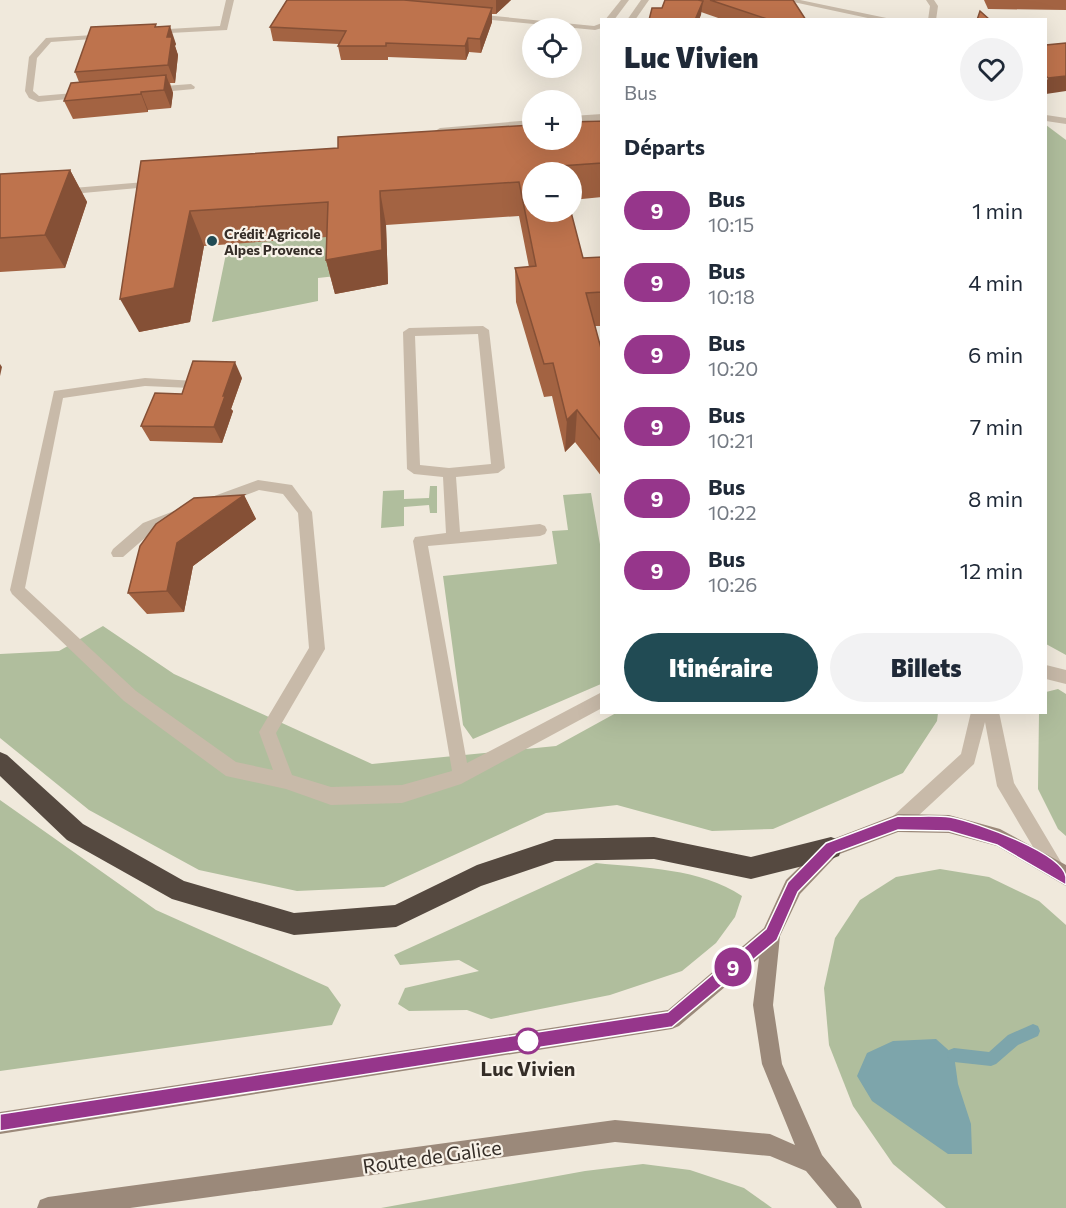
<!DOCTYPE html>
<html lang="fr">
<meta charset="utf-8">
<style>
:root{--surface:#fff;--page:#f2f2f3;--text:#1f2937;--muted:#747a83;--accent:#214b54}
body{margin:0;font-family:Commissioner,sans-serif;background:var(--page);color:var(--text);height:100vh;display:flex;flex-direction:column;font-size:22px;white-space:nowrap}
*{box-sizing:border-box;margin:0}
p{font-size:20px;color:var(--muted)}
.icon{flex:none;width:33px;height:33px;fill:none;stroke:currentColor;stroke-width:2;stroke-linecap:round;stroke-linejoin:round}
.map{position:relative;flex:1;overflow:hidden}
.panel{position:absolute;left:600px;top:18px;width:447px;height:696px;display:flex;flex-direction:column;background:var(--surface);border-radius:0px;box-shadow:0 6px 24px #0002}
.panel>*{flex:none}
.badge{padding:0 12px;border-radius:20px;font-size:21px;line-height:39px}
.controls{position:absolute;left:522px;top:18px;display:grid;gap:12px}
.controls a{display:grid;place-items:center;width:60px;height:60px;border-radius:50%;background:var(--surface);box-shadow:0 6px 24px #0002;font-size:30px}
.map>.badge{position:absolute;translate:-50% -50%;box-shadow:0 0 0 3px #fff}
h2{padding:0 24px;font-size:22px;line-height:54px}
.round{display:grid;place-items:center;flex:none;width:63px;height:63px;border-radius:32px;background:var(--page)}
.summary{display:flex;align-items:center;justify-content:space-between;height:102px;padding:0 24px}
h1{font-size:28px;font-weight:800;line-height:45px}
.cta{display:flex;gap:12px;margin-top:auto;padding:12px 24px}
.cta a{flex:1;height:69px;border-radius:36px;background:var(--accent);color:#fff;font-size:24px;font-weight:800;line-height:69px;text-align:center}
.cta a+a{background:var(--page);color:var(--text)}
ul{padding:0;list-style:none}
li{display:flex;align-items:center;gap:18px;height:72px;padding:0 24px}
li div{flex:1}
li b{display:block;font-size:22px}
li em{font-style:normal}
li .badge{min-width:66px;font-weight:700;text-align:center}
.map>svg:first-child{display:block}
</style>
<div class="map">
<svg width="1066" height="1208" viewBox="0 0 1066 1208">
<rect width="100%" height="100%" fill="#f0e9dc"/>
<g fill="#b0be9d">
<path d="M1046,125L1066,140V655L1046,644Z"/>
<path d="M337,235L336,276L318,278V301L212,322L228,244Z"/>
<path d="M430,486H437V513H430L429,505L404,507V526L381,528L383,491L404,490V499L429,498Z"/>
<path d="M591,493L601,550V684L473,739L463,725L443,576L557,564L552,531L568,530L563,495Z"/>
<path d="M103,626L174,674L372,764L556,746L616,713H938L937,721L903,773L773,829L712,831L617,805L546,813L384,887L297,891L199,870L89,810L0,738V654L59,651Z"/>
<path d="M1058,689L1066,694V836L1058,829L1038,789L1039,713L1046,712V692Z"/>
<path d="M0,800L156,910L328,987L341,1005L332,1025L0,1071Z"/>
<path d="M596,863C644,868 700,868 742,896L735,917L716,943L682,971L610,995L491,1019L467,1010L409,1011L398,1004L405,988L479,971L459,960L400,965L394,955Z"/>
<path d="M940,869L989,877L1039,901L1066,925V1208H946L893,1164L853,1106L829,1045L824,988L835,938L860,900L896,877Z"/>
<path d="M643,1164L690,1170L744,1188L772,1208H381L585,1171Z"/>
</g>
<path fill="#7da5ab" d="M936,1039L954,1055L958,1084L971,1124L972,1154H948L872,1101L857,1076L867,1053L893,1041Z"/>
<g fill="none" stroke-linecap="round" stroke-linejoin="round">
<path fill="#7da5ab" fill-rule="evenodd" d="M1033,1024L1038,1026L1040,1031L1038,1036L1018,1045L996,1064L991,1066L954,1062L949,1060L947,1055L949,1050L954,1048L989,1052L1008,1035Z"/>
<g fill="#c8baa9" fill-rule="evenodd">
<path d="M226,0H234L227,30L151,34L147,32L151,30L220,26Z"/>
<path d="M621,0H629L614,20H605Z"/>
<path d="M641,0H649L635,20H627Z"/>
<path d="M474,14L594,26L602,23V28L595,30L471,18V14Z"/>
<path d="M109,34V38H106L51,42L37,58L33,91L39,96L85,92L88,93V97L38,102L29,98L25,91L29,57L46,38Z"/>
<path d="M191,84L195,87L194,89L151,93L147,90L151,87Z"/>
<path d="M602,114V120L572,122V116Z"/>
<path d="M532,120V126L440,134L435,131L440,128Z"/>
<path d="M157,181L162,184L160,186L61,195L56,192L61,189Z"/>
<path d="M483,326L489,330L505,468L498,473L456,477L460,532L540,524L545,526L547,530L545,534L540,536L428,546L467,763L602,692V708L461,784L402,803L331,805L286,789L226,776L124,701L12,594L10,590L54,391L145,378L195,381L197,384L191,388L145,386L63,398L25,588L136,691L236,762L273,770L259,732L309,648L298,513L283,494L259,490L211,508L204,503L206,499L258,480L292,485L312,512L325,649L276,733L292,775L331,787L402,785L452,771L413,541L415,537L446,533L443,477L414,474L407,469L403,332L409,328ZM478,334L491,464L449,468L420,465L415,336Z"/>
<path d="M174,511L179,513L181,517L179,521L153,531L123,557H113L111,553L113,549L143,523Z"/>
</g>
<g fill="#c8baa9" fill-rule="evenodd">
<path d="M784,0H800L896,20H877Z"/>
<path d="M926,0H934L938,6L936,20H928L930,6Z"/>
<path d="M1046,115L1066,118V124L1046,121Z"/>
<path d="M1046,665L1066,670V684L1046,679Z"/>
<path d="M971,712H999L1014,783L1061,862L1064,868L1061,874L1055,877L1049,874L997,786L985,722L974,764L904,829L898,832L892,829L889,823L892,817L961,754Z"/>
</g>
<path fill="#9b897a" fill-rule="evenodd" d="M898,814L949,815L1000,829L1066,865V886L997,846L949,833L898,832L837,855L800,894L780,936L773,1005L782,1064L822,1155L859,1200L862,1208H837L806,1171L770,1156L615,1142L130,1208H37L40,1200L48,1197L615,1120L770,1134L795,1145L762,1064L753,1005L759,958L679,1026L672,1029L0,1134V1112L668,1010L764,928L786,880L825,842Z"/>
<path fill="#554940" fill-rule="evenodd" d="M0,752L7,755L83,824L184,881L294,913L395,905L477,865L555,839L654,837L751,857L831,837L839,840L842,848L839,856L831,859L751,879L654,859L555,861L481,886L396,927L294,935L172,899L67,840L0,776Z"/>
</g>
<g fill="#a36342">
<path d="M287,0H511L496,14H492V22L481,53L469,52L466,60L388,57V60H341L338,46L339,44L273,41L270,27Z"/>
<path d="M665,0H793L806,20H724L701,12L699,20H649L662,8Z"/>
<path d="M984,0H1066V10L988,9Z"/>
<path d="M157,27L176,44L175,46L178,55L175,83H170L173,93L171,108L148,110V112L73,119L64,101L79,82L75,72Z"/>
<path d="M602,119V197L572,200V172H532L583,258L602,257V326H595L602,352V477L575,442L565,452L552,396L544,397L516,302L515,268L529,267L519,216L386,225L388,284L335,294L326,260L327,237L204,246L190,322L139,332L141,161L338,148L601,121Z"/>
<path d="M70,170L87,202L65,268L0,272V174Z"/>
<path d="M242,378L231,409L233,411L222,443L150,441L141,426Z"/>
<path d="M244,495L256,519L193,566L184,612L147,614L128,593Z"/>
</g>
<g fill="#855036">
<path d="M496,0H511L496,14Z"/>
<path d="M703,1L701,15L699,20H695Z"/>
<path d="M492,8V22L481,53L480,39Z"/>
<path d="M170,26L176,44L175,46L178,55L175,83L168,65L167,37Z"/>
<path d="M468,38L469,52L466,60L465,46Z"/>
<path d="M166,75L173,93L171,108L164,90Z"/>
<path d="M1066,76V91L1046,94V82L1048,78Z"/>
<path d="M141,92L148,110V112L141,94Z"/>
<path d="M70,170L87,202L65,268L45,235Z"/>
<path d="M380,191L386,225L388,284L335,294L326,260Z"/>
<path d="M190,211L204,246L190,322L139,332L120,299Z"/>
<path d="M235,362L242,378L231,409L233,411L222,443L214,427L223,396Z"/>
<path d="M0,364L2,367L0,376Z"/>
<path d="M577,410L575,442L565,452L567,420Z"/>
<path d="M244,495L256,519L193,566L184,612L167,591L177,543Z"/>
</g>
<g fill="#be734d" stroke="#855036" stroke-width="1.5">
<path d="M287,0H404L492,8L480,39L468,38L465,46L386,43V46H338L346,31L270,27Z"/>
<path d="M665,0H698L703,1L695,20H649L652,8H662Z"/>
<path d="M710,0H793L806,20H770Z"/>
<path d="M980,11L990,20H977Z"/>
<path d="M156,24L155,27L170,26L167,37H172L168,65L75,72L91,27Z"/>
<path d="M1066,43V76L1048,78L1046,76V45Z"/>
<path d="M166,75L164,90L141,92V94L64,101L71,83Z"/>
<path d="M602,121V163L560,166L561,172H532V212H571L583,258L602,257V292L586,293L602,352V442L577,410L567,420L553,363L544,364L515,268L536,266L519,182L380,191L382,250L326,260L328,202L190,211L174,288L120,299L141,161L338,148V137L532,125V140H572V122Z"/>
<path d="M70,170L45,235L0,238V174Z"/>
<path d="M193,361L235,362L223,396H225L214,427L141,426L155,393L182,394Z"/>
<path d="M244,495L177,543L167,591L128,593L140,546L156,524L194,498Z"/>
</g>
<path fill="#96368b" stroke="#fff" stroke-width="1.5" d="M898,816C915,817 933,815 950,817C976,822 1063,853 1066,877V885L997,845L949,831L898,830L836,853L798,892L777,940L672,1027L0,1131V1114L668,1012L766,929L788,882L826,843Z"/>
<circle fill="#214b54" stroke="#f8f2e8" stroke-width="2" cx="212" cy="241" r="6"/>
<circle fill="#fff" stroke="#96368b" stroke-width="3" cx="528" cy="1041" r="12"/>
<g text-anchor="middle" dominant-baseline="central" stroke-width="4.5" stroke-linejoin="round" paint-order="stroke">
<g font-size="14" font-weight="bold" fill="#352e28" stroke="#f8f2e8" text-anchor="start">
<text x="224" y="233">Crédit Agricole<tspan x="224" dy="16">Alpes Provence</tspan></text>
</g>
<g font-size="20" font-weight="bold" fill="#352e28" stroke="#f8f2e8">
<text x="528" y="1068">Luc Vivien</text>
</g>
<g font-size="20" fill="#352e28" stroke="#f8f2e8">
<text transform="translate(432 1156) rotate(-8)">Route de Galice</text>
</g>
</g>
</svg>
<div class="controls">
<a><svg class="icon" aria-label="locate" viewBox="0 0 24 24"><circle cx="12" cy="12" r="6"/><path d="M12 2v4M12 18v4M2 12h4M18 12h4"/></svg></a>
<a>+</a>
<a>−</a>
</div>
<b class="badge" style="left:733px;top:967px;background:#96368b;color:#fff">9</b>
<section class="panel">
<div class="summary"><div><h1>Luc Vivien</h1><p>Bus</p></div><a class="round"><svg class="icon" aria-label="heart" viewBox="0 0 24 24"><path d="M12 20l-8-8c-3-5 5-10 8-4 3-6 11-1 8 4z"/></svg></a></div>
<h2>Départs</h2>
<ul>
<li><span class="badge" style="background:#96368b;color:#fff">9</span><div><b>Bus</b><p>10:15</p></div><em>1 min</em></li>
<li><span class="badge" style="background:#96368b;color:#fff">9</span><div><b>Bus</b><p>10:18</p></div><em>4 min</em></li>
<li><span class="badge" style="background:#96368b;color:#fff">9</span><div><b>Bus</b><p>10:20</p></div><em>6 min</em></li>
<li><span class="badge" style="background:#96368b;color:#fff">9</span><div><b>Bus</b><p>10:21</p></div><em>7 min</em></li>
<li><span class="badge" style="background:#96368b;color:#fff">9</span><div><b>Bus</b><p>10:22</p></div><em>8 min</em></li>
<li><span class="badge" style="background:#96368b;color:#fff">9</span><div><b>Bus</b><p>10:26</p></div><em>12 min</em></li>
</ul>
<div class="cta"><a>Itinéraire</a><a>Billets</a></div>
</section>
</div>
